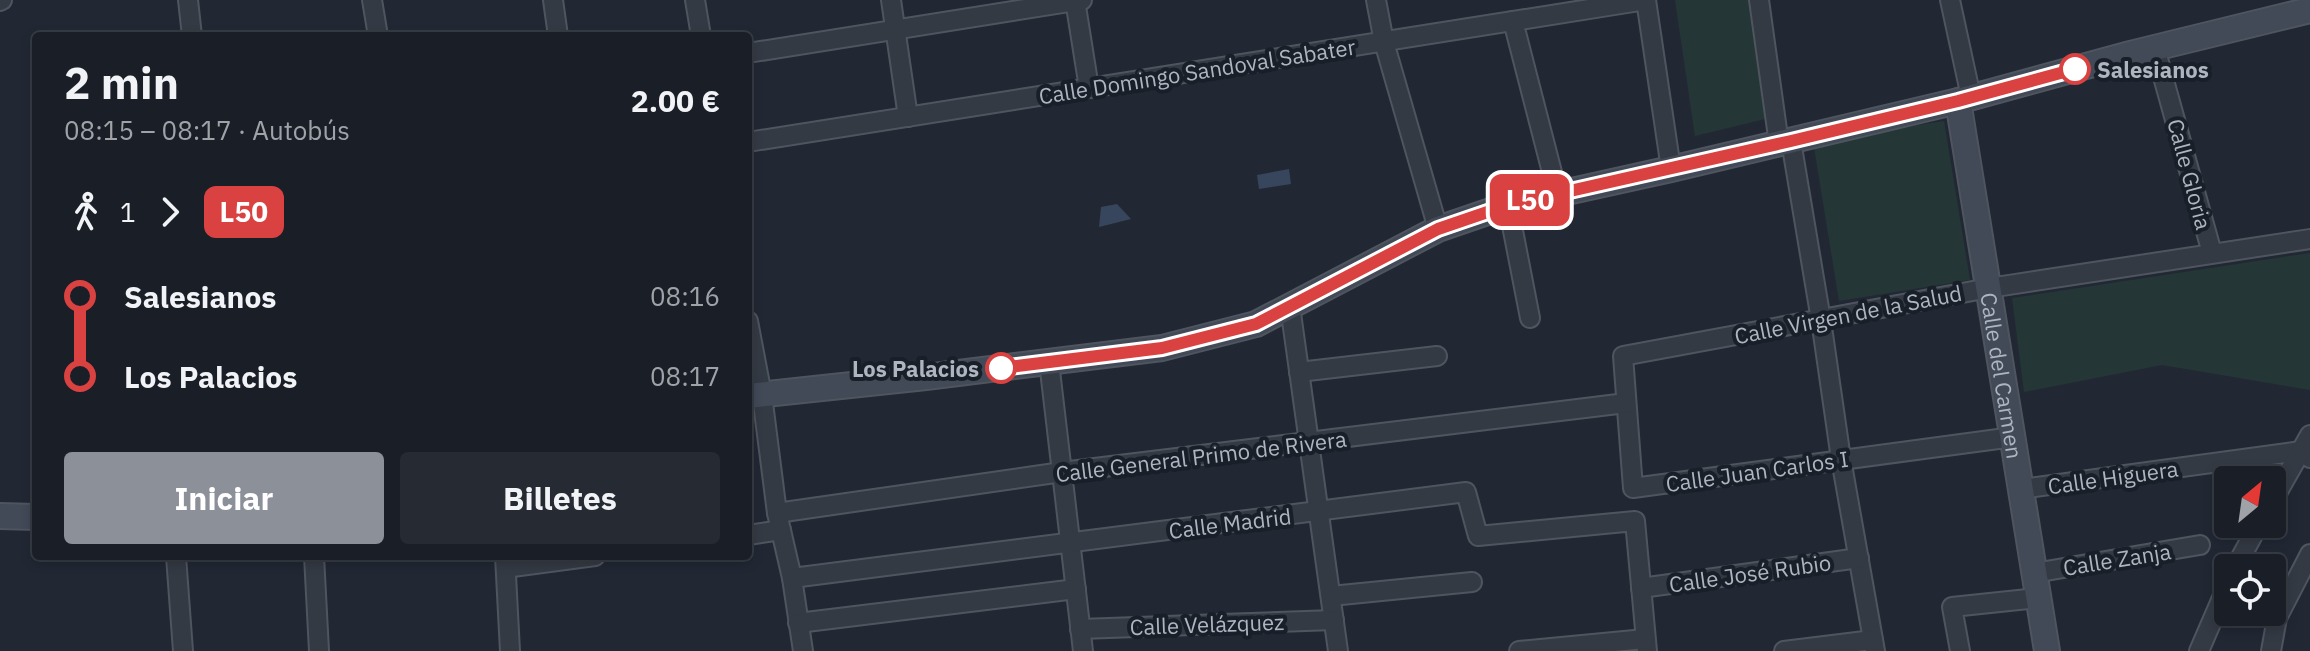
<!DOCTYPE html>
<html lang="es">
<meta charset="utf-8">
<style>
:root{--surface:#191e27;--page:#262b33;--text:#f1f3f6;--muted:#9fa2a7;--line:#373c44;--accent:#8c9099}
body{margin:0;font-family:"IBM Plex Sans",sans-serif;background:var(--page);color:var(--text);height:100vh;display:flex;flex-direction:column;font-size:30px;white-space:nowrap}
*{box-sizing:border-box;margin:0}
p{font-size:26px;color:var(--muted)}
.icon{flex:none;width:44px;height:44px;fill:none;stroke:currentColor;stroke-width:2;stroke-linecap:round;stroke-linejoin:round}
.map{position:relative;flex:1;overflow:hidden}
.panel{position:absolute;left:32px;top:32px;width:720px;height:528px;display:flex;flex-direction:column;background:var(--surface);border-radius:8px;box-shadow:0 4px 12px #0003,0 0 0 2px var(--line)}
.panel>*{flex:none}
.badge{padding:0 16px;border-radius:12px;font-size:28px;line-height:52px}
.needle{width:52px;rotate:29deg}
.tools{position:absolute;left:2214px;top:466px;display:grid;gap:16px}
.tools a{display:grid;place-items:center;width:72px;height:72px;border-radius:8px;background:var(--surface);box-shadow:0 4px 12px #0003,0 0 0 2px var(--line);font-size:40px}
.map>.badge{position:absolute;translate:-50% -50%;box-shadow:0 0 0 4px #fff}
.legs{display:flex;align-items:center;gap:12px;height:88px;padding:0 32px;font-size:26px}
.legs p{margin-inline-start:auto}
.overview{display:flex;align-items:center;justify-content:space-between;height:136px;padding:0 32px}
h1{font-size:44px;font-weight:700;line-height:60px}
.button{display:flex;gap:16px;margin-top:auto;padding:16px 32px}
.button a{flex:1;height:92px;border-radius:8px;background:var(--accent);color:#fff;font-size:32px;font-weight:700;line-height:92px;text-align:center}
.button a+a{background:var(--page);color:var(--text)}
ul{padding:0 32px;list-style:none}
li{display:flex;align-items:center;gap:28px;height:80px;font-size:30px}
li i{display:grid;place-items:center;width:12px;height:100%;margin:0 10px;background:currentColor}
li i::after{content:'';width:20px;height:20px;margin:-10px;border:6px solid;border-radius:50%;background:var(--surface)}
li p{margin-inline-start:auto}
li:first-child i{background:linear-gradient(#0000 50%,currentColor 0)}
li:last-child i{background:linear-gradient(currentColor 50%,#0000 0)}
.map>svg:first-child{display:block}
</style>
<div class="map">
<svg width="2310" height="651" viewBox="0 0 2310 651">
<rect width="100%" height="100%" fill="#212834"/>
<g fill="#253637">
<path d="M1675,0H1748L1765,119L1695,136Z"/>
<path d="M1944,121L1970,280L1839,301L1813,141Z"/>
<path d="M2310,253V390L2162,365L2024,392L2012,298Z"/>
</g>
<g fill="#37465c">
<path d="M1289,169L1291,184L1259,189L1257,175Z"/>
<path d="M1117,204L1131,219L1099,227L1101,207Z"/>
</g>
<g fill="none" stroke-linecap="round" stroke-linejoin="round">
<defs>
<g id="street">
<path d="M188,0L192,36"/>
<path d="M372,0L378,36"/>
<path d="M553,0L558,36"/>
<path d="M695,0L701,36"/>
<path d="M891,0L908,117"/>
<path d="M1075,0L1089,88"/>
<path d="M1376,0L1384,42L1438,229"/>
<path d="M1759,0L1779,144"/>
<path d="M1950,0L1971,97"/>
<path d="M0,1L2,0"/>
<path d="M1513,21L1554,180L1555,193"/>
<path d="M2155,48L2212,253"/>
<path d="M748,53L1082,0"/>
<path d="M1791,141L1821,320L1841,459L1875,651"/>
<path d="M748,142L1646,0L1671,169"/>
<path d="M1508,205L1530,318"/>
<path d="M1290,306L1338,651"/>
<path d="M748,321L762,395L777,513L792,578L803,651"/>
<path d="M1049,362L1083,651"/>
<path d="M1299,372L1437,356"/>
<path d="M2013,437L1633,488L1623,356L1989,288L2310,239"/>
<path d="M2021,489L2301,451L2310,458"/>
<path d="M2272,502L2310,435"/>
<path d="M777,513L1062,472L1626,403"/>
<path d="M748,535L781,530"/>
<path d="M176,556L183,651"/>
<path d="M314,556L319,651"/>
<path d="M505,556L510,651"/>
<path d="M506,568L595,556"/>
<path d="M2235,568L2259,524"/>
<path d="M2034,573L2200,545"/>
<path d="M792,578L1466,492L1478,536L1635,521L1647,651"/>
<path d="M1641,588L1859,558"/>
<path d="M1331,596L1472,582"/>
<path d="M798,623L1076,589"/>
<path d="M1080,629L1334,620"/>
<path d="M1519,651L1645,639"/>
<path d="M1784,651L1873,640"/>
<path d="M1960,651L1952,607L2038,598"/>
<path d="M2199,651L2228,584"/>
<path d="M2271,651L2277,618L2310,554"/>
</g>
<g id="secondary">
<path id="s1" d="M1958,101L2047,651"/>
<path d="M748,396L926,377L1162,348L1256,324L1438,229L1508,205L1671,169L1958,101L2130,54L2310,10"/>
<path d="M0,516L36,517"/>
</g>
</defs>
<use href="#street" stroke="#4e555f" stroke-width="22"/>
<use href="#secondary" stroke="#4e555f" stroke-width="28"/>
<use href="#street" stroke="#343a44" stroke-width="18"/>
<use href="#secondary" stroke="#424957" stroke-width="24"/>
</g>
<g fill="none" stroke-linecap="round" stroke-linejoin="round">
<defs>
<path id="line-1" d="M1001,368L1162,348L1256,324L1438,229L1508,205L1791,141L1958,101L2075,69"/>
</defs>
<use href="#line-1" stroke="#fff" stroke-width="18"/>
<use href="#line-1" stroke="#da4241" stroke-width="12"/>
</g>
<g fill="#fff" stroke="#da4241" stroke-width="4">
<circle cx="2075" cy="69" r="14"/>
<circle cx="1001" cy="368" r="14"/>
</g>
<g text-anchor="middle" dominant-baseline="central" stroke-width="8" stroke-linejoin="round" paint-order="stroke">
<g font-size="22" font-weight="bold" fill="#aeb5c1" stroke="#191f29" text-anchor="start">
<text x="2097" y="69">Salesianos</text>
<text x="979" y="368" text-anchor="end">Los Palacios</text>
</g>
<g font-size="22" fill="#aeb5c1" stroke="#191f29">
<text transform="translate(1197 71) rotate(-9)">Calle Domingo Sandoval Sabater</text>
<text transform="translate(2190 174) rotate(75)">Calle Gloria</text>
<text transform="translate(1848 314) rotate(-11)">Calle Virgen de la Salud</text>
<text stroke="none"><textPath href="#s1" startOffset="278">Calle del Carmen</textPath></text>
<text transform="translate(1201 456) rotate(-7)">Calle General Primo de Rivera</text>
<text transform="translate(1757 471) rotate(-8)">Calle Juan Carlos I</text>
<text transform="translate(2113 477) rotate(-8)">Calle Higuera</text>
<text transform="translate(1230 523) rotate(-7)">Calle Madrid</text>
<text transform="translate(2117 559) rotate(-9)">Calle Zanja</text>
<text transform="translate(1750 573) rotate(-8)">Calle José Rubio</text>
<text transform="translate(1207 624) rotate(-2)">Calle Velázquez</text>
</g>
</g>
</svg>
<div class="tools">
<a><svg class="needle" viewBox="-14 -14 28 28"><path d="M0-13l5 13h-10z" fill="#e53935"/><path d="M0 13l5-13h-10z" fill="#9fa2a7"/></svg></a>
<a><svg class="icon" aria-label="locate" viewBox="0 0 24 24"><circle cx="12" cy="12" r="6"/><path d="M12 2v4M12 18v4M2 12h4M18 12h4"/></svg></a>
</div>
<b class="badge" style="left:1530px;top:200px;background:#da4241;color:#fff">L50</b>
<section class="panel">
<div class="overview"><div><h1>2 min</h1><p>08:15 – 08:17 · Autobús</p></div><b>2.00 €</b></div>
<div class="legs"><svg class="icon" aria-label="walk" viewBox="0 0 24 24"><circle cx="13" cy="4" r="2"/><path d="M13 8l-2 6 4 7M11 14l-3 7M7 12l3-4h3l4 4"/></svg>1<svg class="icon" aria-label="forward" viewBox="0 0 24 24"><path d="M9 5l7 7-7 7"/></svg><b class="badge" style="background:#da4241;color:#fff">L50</b></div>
<ul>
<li><i style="color:#da4241"></i><b>Salesianos</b><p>08:16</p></li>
<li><i style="color:#da4241"></i><b>Los Palacios</b><p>08:17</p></li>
</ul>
<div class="button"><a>Iniciar</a><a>Billetes</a></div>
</section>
</div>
